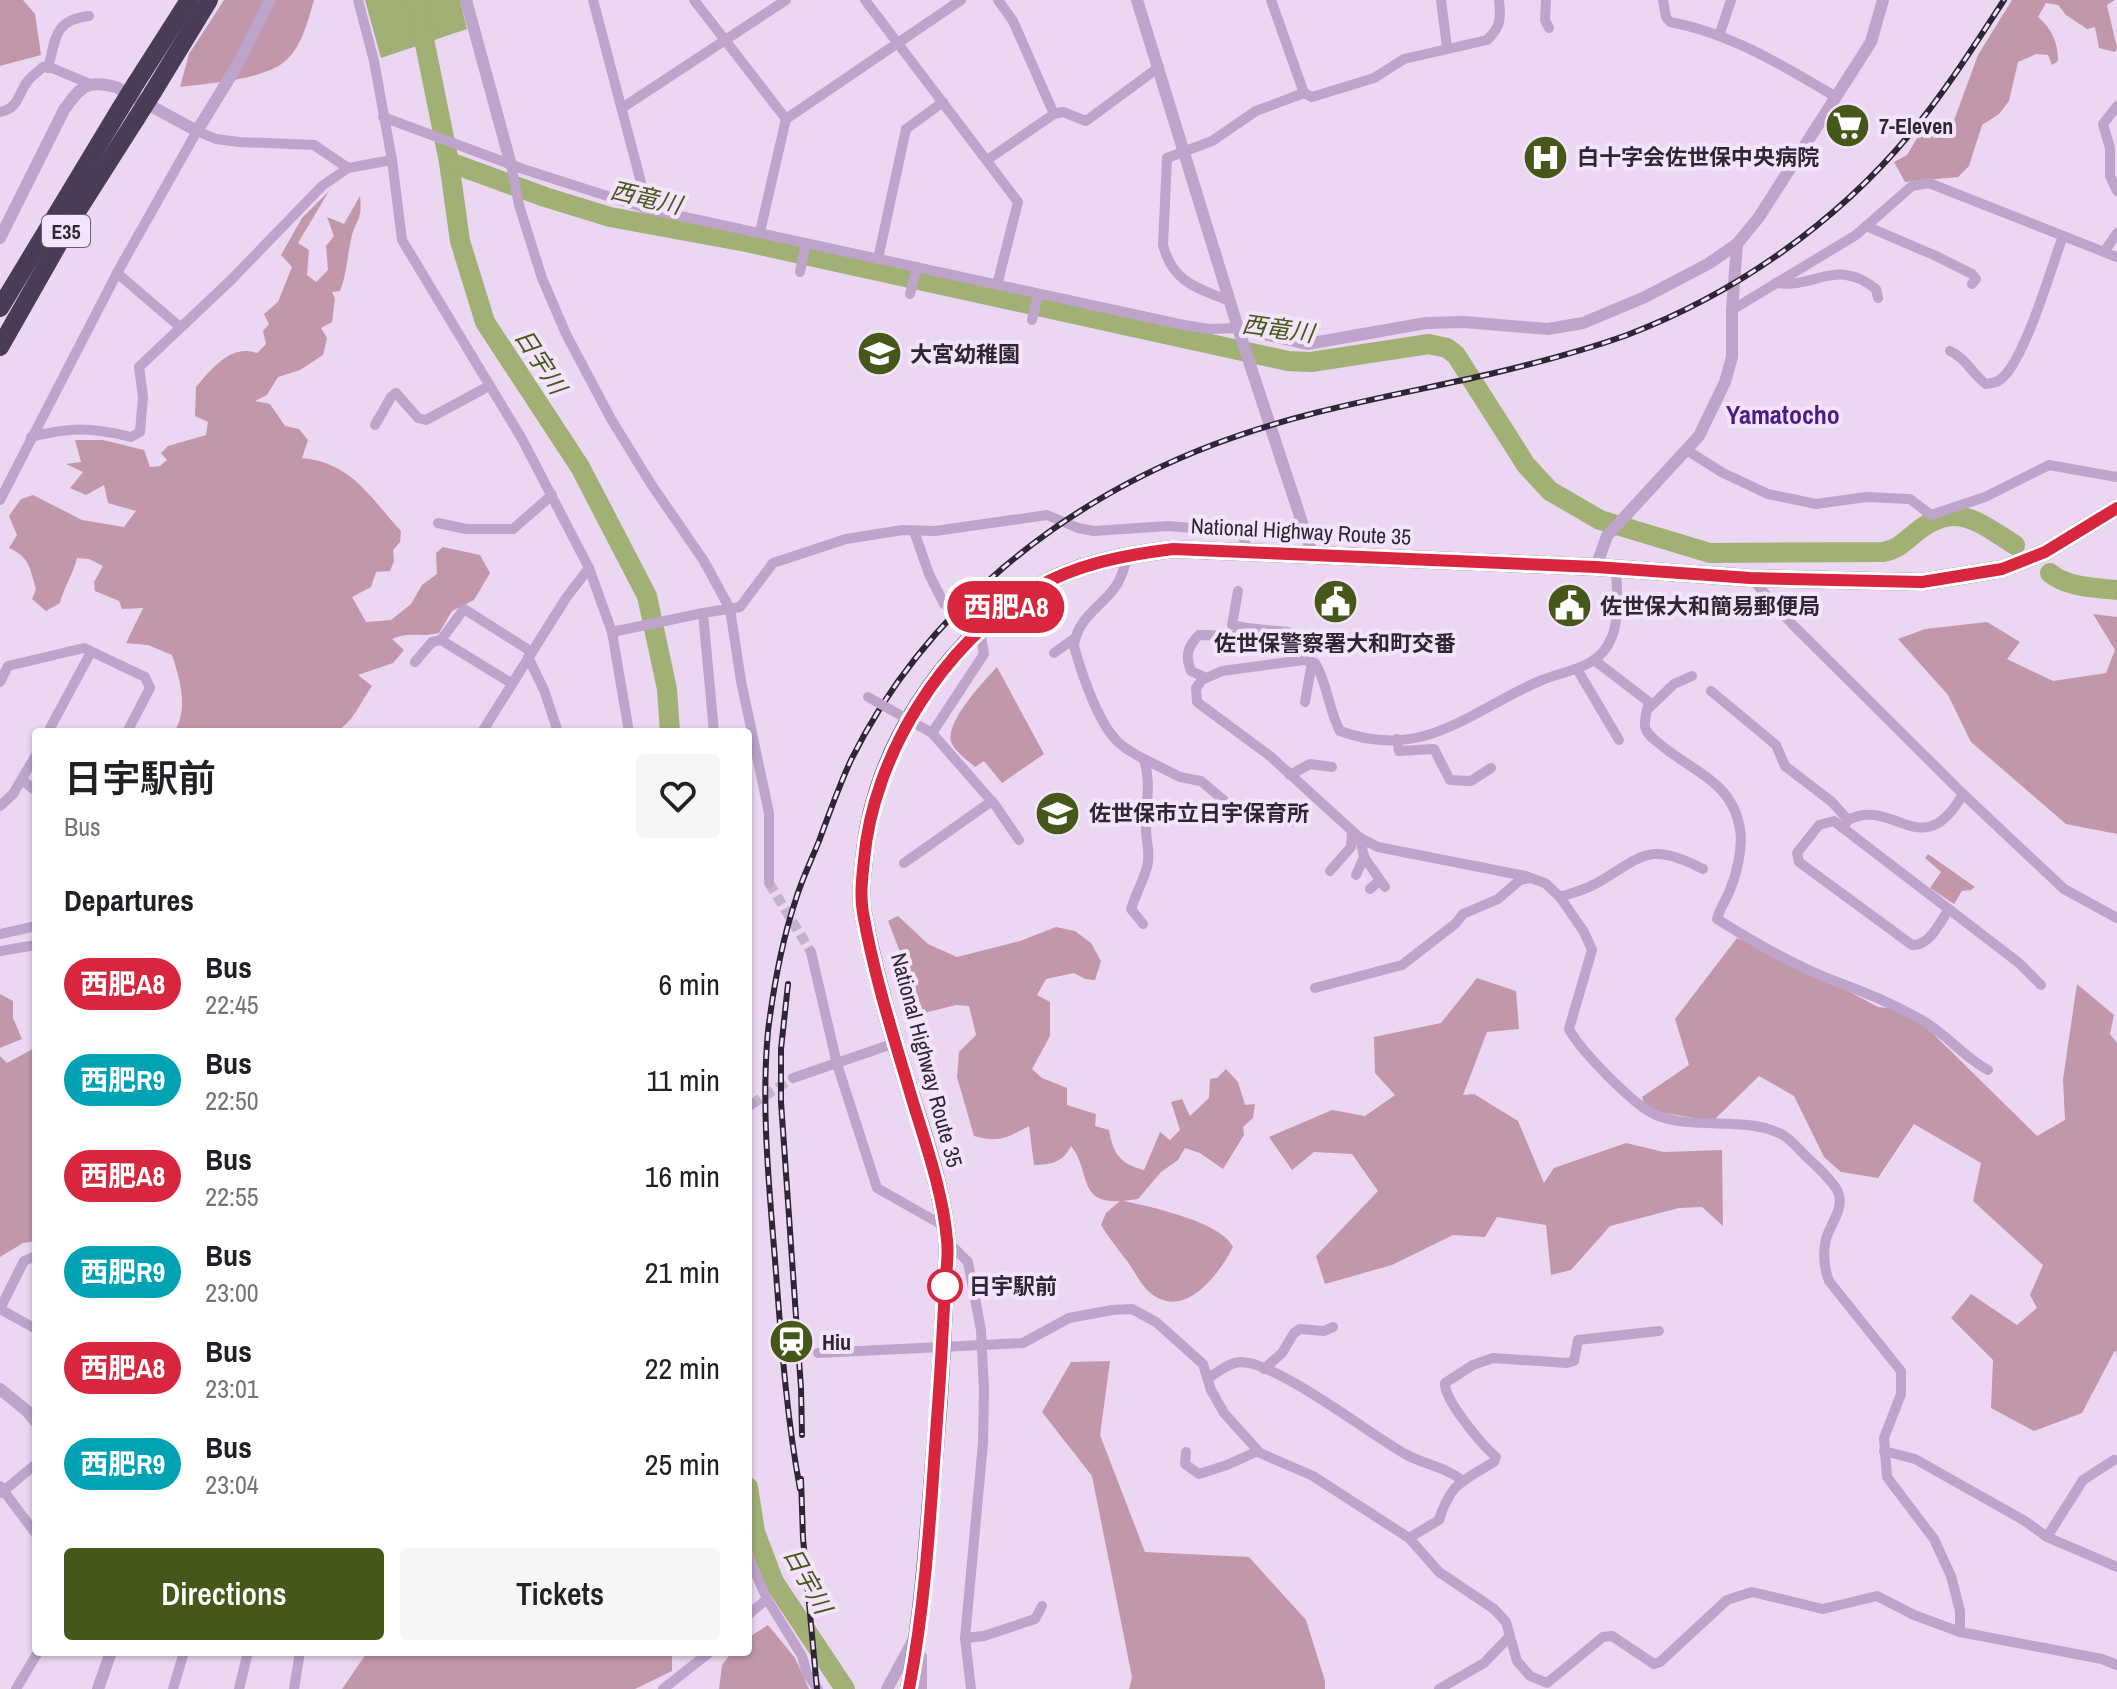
<!DOCTYPE html>
<meta charset="utf-8">
<style>
:root{--surface:#fff;--page:#f6f6f6;--text:#202124;--muted:#757577;--accent:#465819}
body{margin:0;font-family:"Archivo Narrow","Noto Sans JP",sans-serif;background:var(--page);color:var(--text);height:100vh;display:flex;flex-direction:column;font-size:30px;white-space:nowrap}
*{box-sizing:border-box;margin:0}
p{font-size:26px;color:var(--muted)}
.icon{flex:none;width:44px;height:44px;fill:none;stroke:currentColor;stroke-width:2;stroke-linecap:round;stroke-linejoin:round}
.map{position:relative;flex:1;overflow:hidden}
.drawer{position:absolute;left:32px;top:728px;width:720px;height:928px;display:flex;flex-direction:column;background:var(--surface);border-radius:8px;box-shadow:0 2px 6px #0004}
.drawer>*{flex:none}
.badge{padding:0 16px;border-radius:26px;font-size:28px;line-height:52px}
.map>.badge{position:absolute;translate:-50% -50%;box-shadow:0 0 0 4px #fff}
h2{padding:0 32px;font-size:30px;line-height:72px}
.round{display:grid;place-items:center;flex:none;width:84px;height:84px;border-radius:8px;background:var(--page)}
.summary{display:flex;align-items:center;justify-content:space-between;height:136px;padding:0 32px}
h1{font-size:38px;font-weight:600;line-height:60px}
.action{display:flex;gap:16px;margin-top:auto;padding:16px 32px}
.action a{flex:1;height:92px;border-radius:8px;background:var(--accent);color:#fff;font-size:32px;font-weight:600;line-height:92px;text-align:center}
.action a+a{background:var(--page);color:var(--text)}
ul{padding:0;list-style:none}
li{display:flex;align-items:center;gap:24px;height:96px;padding:0 32px}
li div{flex:1}
li b{display:block;font-size:30px}
li em{font-style:normal}
li .badge{min-width:88px;font-weight:700;text-align:center}
.map>svg:first-child{display:block}
</style>
<div class="map">
<svg width="2117" height="1689" viewBox="0 0 2117 1689">
<rect width="100%" height="100%" fill="#ebd7f2"/>
<g fill="#c297aa">
<path d="M0,0H23L35,14L41,55L0,66Z"/>
<path d="M224,0H314C308,20 302,48 284,62C262,80 208,83 180,87L189,54Z"/>
<path d="M2012,0H2115L2107,5L2117,48L2115,52L2099,48L2095,27L2087,29L2066,15L2058,5L2046,3L2038,17C2052,29 2058,42 2058,61L2052,65L2048,55L2036,54L2018,62L2009,101L1999,114L1982,125L1969,166L1958,177L1905,182L1894,162L1907,155L1923,128L1935,134L1953,123L1978,55Z"/>
<path d="M329,191L298,243L309,250L307,275L316,282L328,270L326,246L334,236L327,217L344,224L360,196C363,222 355,219 351,240C347,257 347,273 340,291L332,292L335,298L332,322L321,328L327,338L323,355L300,370L278,377L267,395L255,401L270,404L285,426L299,429L308,440L302,458C353,463 370,498 401,531L400,542L393,550L394,561L390,571L376,572L371,587L352,597L366,622L391,620L411,604L422,585L437,574L436,553L443,547L480,555L490,573L474,600L452,611L439,633C420,638 412,631 392,639L404,650L393,663L358,675L372,686C360,703 353,723 335,732H174C189,709 180,679 172,655L148,645L126,643L143,608L122,609L119,601L95,591L94,582L103,566L89,559L77,558C73,575 64,586 60,603L46,611L32,599L36,589C30,569 30,557 9,548L17,535L9,516L21,499L33,495L82,520L124,527L136,511L108,503L104,485L86,495L70,488L83,472L66,464L81,462L75,440H103L144,450L150,467L160,466L167,460L161,453L168,446L206,435L208,422L195,416L196,387C212,369 230,344 257,353L266,344L263,331L269,324L264,314L278,302L292,267L281,255L302,218Z"/>
<path d="M2093,614L2117,617V834L2066,824L1971,742L1948,695L1898,639L1925,629L1987,622L2020,642L2007,659L2053,681L2106,673L2115,650Z"/>
<path d="M997,667L1044,754L1002,783L984,761L975,767C968,761 956,752 952,744C942,725 984,681 997,667Z"/>
<path d="M1928,854L1975,887L1971,890L1962,891L1954,904L1930,888L1941,872L1925,858Z"/>
<path d="M898,916L928,944L957,957L1020,941L1056,927L1075,931L1091,943L1101,961L1095,980L1085,979L1074,973L1046,979L1037,995L1050,1002V1036L1032,1069L1042,1078L1067,1088V1105L1096,1114L1095,1126L1109,1130C1113,1153 1120,1164 1144,1170L1160,1132L1170,1140L1180,1130L1171,1102L1182,1099L1190,1116L1209,1098L1210,1079L1217,1078L1226,1069L1238,1082L1245,1105L1255,1104L1253,1118L1243,1127L1244,1135L1223,1169L1200,1153L1185,1148L1178,1160L1161,1172L1138,1199L1123,1201C1148,1206 1222,1222 1233,1247C1220,1273 1186,1319 1153,1295C1140,1285 1136,1273 1127,1261C1118,1249 1109,1238 1101,1225L1106,1213L1120,1201C1077,1204 1091,1170 1071,1146C1063,1162 1052,1165 1034,1165L1029,1126C1006,1138 1001,1143 974,1136L957,1077L959,1052L976,1035L969,1006L956,1005L924,1013L888,921Z"/>
<path d="M1737,938L1820,976L1878,1007L1909,1010L2037,1136L2065,1120L2063,1079L2077,984L2114,1015L2110,1034L2117,1043V1351L2114,1352L2082,1413L2034,1431L1991,1408L1993,1360L1951,1318L1971,1294L2017,1325L2037,1308L2030,1295L2043,1265L1973,1201L1981,1163L1914,1124L1878,1178L1841,1172L1824,1157L1794,1096L1759,1076L1713,1121L1647,1110L1642,1097L1689,1065L1675,1019Z"/>
<path d="M1477,978L1516,991L1519,1029L1487,1032L1463,1095L1474,1094L1518,1121L1544,1183L1554,1168L1626,1143L1664,1152L1722,1150L1723,1226L1702,1207L1679,1208L1610,1226L1571,1270L1551,1275L1546,1225L1497,1217L1485,1237L1453,1235L1392,1265L1325,1284L1316,1256L1378,1191L1352,1154L1314,1152L1292,1170L1269,1137L1332,1110L1365,1116L1395,1095L1375,1073L1374,1037L1441,1023Z"/>
<path d="M0,994L13,1001V1018L22,1039L0,1048Z"/>
<path d="M36,1041V1241L23,1243L0,1257V1056L7,1063L31,1050Z"/>
<path d="M1110,1361L1100,1435L1145,1552L1249,1557L1306,1620L1325,1681V1689H1129L1132,1677L1092,1476L1042,1412L1071,1362Z"/>
<path d="M768,1625L795,1658L809,1689H719L722,1665L732,1652H748V1638Z"/>
<path d="M373,1652H672V1671L635,1689H342L366,1654Z"/>
</g>
<path fill="#a1b075" d="M365,0H460L467,29L381,58Z"/>
<g fill="none" stroke-linecap="round" stroke-linejoin="round">
<g stroke="#a1b075" stroke-width="20">
<path d="M416,0L449,162L460,241L485,322L580,467L647,596L667,689L670,732"/>
<path d="M449,162L545,197L610,217L746,242L1288,361L1311,362L1429,344L1447,348L1456,355L1526,465L1550,491L1600,520L1710,553L1883,552C1898,549 1903,543 1914,534C1955,499 1978,522 2015,545"/>
<path d="M2050,573C2066,587 2096,588 2117,590"/>
<path d="M748,1487L755,1532L774,1582L845,1689"/>
</g>
<g stroke="#c5b3cc" stroke-width="10" stroke-dasharray="10 5" stroke-linecap="butt">
<path d="M769,883L811,952"/>
<path d="M752,1104L793,1078"/>
</g>
<g stroke="#bea3cb" stroke-width="10">
<path d="M358,0L374,61L392,160L402,240L522,439L589,568L612,632L629,732"/>
<path d="M593,0L648,209"/>
<path d="M694,0L786,119"/>
<path d="M865,0L1018,202L997,285"/>
<path d="M998,0L1013,21L1054,114"/>
<path d="M1441,0L1447,47"/>
<path d="M1546,0L1545,20L1549,28"/>
<path d="M1663,0L1666,17L1670,22C1730,33 1784,66 1836,97"/>
<path d="M1719,36L1731,0"/>
<path d="M48,68C56,38 54,20 89,16"/>
<path d="M1304,93L1312,97L1374,78L1404,59L1487,40C1501,27 1501,18 1499,0"/>
<path d="M2117,106L2103,124L2110,148V176L2117,191"/>
<path d="M622,108L786,0"/>
<path d="M0,112C19,108 17,96 27,82C31,76 38,72 43,67L52,68L90,84"/>
<path d="M383,117L526,170L648,209L1184,325L1209,329L1238,328"/>
<path d="M987,160L1054,114L1063,112L1086,121L1159,67"/>
<path d="M511,165L519,205L542,278L566,334L611,419L651,484L704,561L730,609L741,681L769,813V883"/>
<path d="M1866,226L1936,256L1972,274L1976,279L1972,284"/>
<path d="M760,232L786,119L961,0"/>
<path d="M2104,252L2117,233"/>
<path d="M878,259L906,129L943,102"/>
<path d="M800,272L806,243"/>
<path d="M117,273L180,327"/>
<path d="M1776,283C1815,289 1837,257 1876,289L1878,298"/>
<path d="M910,294L917,267"/>
<path d="M1230,301C1197,288 1173,283 1163,245L1167,158L1212,141L1256,111L1304,93L1271,0"/>
<path d="M1732,310L1856,235L1912,186L1929,183L2117,257"/>
<path d="M1032,320L1038,294"/>
<path d="M1950,351C1966,358 1972,374 1986,384C1990,383 1995,383 1998,381C2023,368 2052,265 2063,236"/>
<path d="M375,425L391,397L396,393L418,418L426,420L489,386"/>
<path d="M31,437C70,427 91,427 131,437L140,432L143,397L139,367L231,280L322,186L348,168L392,160"/>
<path d="M1688,451L1723,473L1768,494L1816,504L1866,497L1910,499L1931,515L1985,497L2049,465L2117,477"/>
<path d="M0,500L117,273L197,131L216,139L239,142L314,145L348,168"/>
<path d="M438,523L466,529H513L552,495"/>
<path d="M914,531L929,574L944,604"/>
<path d="M1128,555C1124,568 1121,580 1113,590C1098,609 1077,619 1074,646C1081,672 1098,723 1118,742C1125,749 1135,754 1144,759C1152,786 1145,802 1146,829C1146,842 1151,853 1147,867C1143,881 1136,894 1131,909L1143,924"/>
<path d="M1616,569C1617,596 1622,630 1603,652C1588,669 1562,672 1542,680C1471,710 1424,762 1340,731C1328,709 1328,684 1315,663L1304,660L1222,671L1202,680L1196,688L1197,702L1270,756L1360,838L1378,847L1525,876L1545,883L1560,897L1584,932L1592,950L1569,1029C1580,1050 1634,1106 1656,1115C1695,1131 1747,1115 1783,1135C1793,1141 1801,1152 1810,1160C1819,1169 1833,1181 1838,1192C1845,1208 1830,1224 1826,1239C1823,1253 1824,1268 1829,1281L1901,1371V1394L1884,1438L1887,1477L1934,1539L1951,1576L1960,1611V1632"/>
<path d="M1751,578L1793,625L1963,794L2064,889L2117,918"/>
<path d="M1238,591L1232,625L1247,628"/>
<path d="M980,630L984,654L932,733L995,805L1019,840"/>
<path d="M612,632L703,613"/>
<path d="M441,640L464,609L532,652"/>
<path d="M1054,653L1075,638"/>
<path d="M528,657L544,690L558,732"/>
<path d="M1594,660L1649,702C1647,710 1644,719 1645,727C1647,735 1655,740 1661,745C1693,772 1732,781 1740,829C1743,847 1737,873 1730,890C1726,900 1720,908 1717,919C1755,943 1795,966 1837,982C1865,992 1893,1004 1920,1019C1946,1033 1963,1057 1988,1070"/>
<path d="M415,662L432,642L441,640L511,683"/>
<path d="M1577,669L1619,740"/>
<path d="M1206,678L1191,671C1185,656 1187,647 1199,635L1247,636V628L1288,632"/>
<path d="M0,682L8,666L84,648L145,677L150,688L127,732"/>
<path d="M1711,691L1776,745L1785,766L1832,802L1848,820"/>
<path d="M1305,702L1312,662"/>
<path d="M1647,710L1674,684L1692,676"/>
<path d="M48,732L91,652"/>
<path d="M482,732L566,598L589,568"/>
<path d="M714,732L703,613L740,607L773,563L846,539L903,530L935,531L1047,515L1078,528L1094,531L1168,526L1241,532L1249,553"/>
<path d="M1397,739L1399,751L1434,749L1450,780L1471,781L1491,768"/>
<path d="M1144,759L1180,777L1201,781L1227,803L1290,822"/>
<path d="M1290,775L1310,764L1332,767"/>
<path d="M22,780L36,791"/>
<path d="M1963,794C1922,866 1894,796 1848,820L1843,828L2019,963L2041,985"/>
<path d="M0,806L13,794L36,755"/>
<path d="M1843,828L1834,821L1819,825L1797,853L1799,862L1912,945C1930,946 1940,922 1949,909"/>
<path d="M1360,838L1364,857L1385,887"/>
<path d="M904,863L992,801"/>
<path d="M1330,871L1351,847L1352,831"/>
<path d="M1356,875L1364,857"/>
<path d="M1370,889L1380,880"/>
<path d="M1560,897C1572,893 1584,890 1595,884C1643,857 1648,840 1703,869"/>
<path d="M0,934L36,926"/>
<path d="M0,951L36,945"/>
<path d="M811,952L837,1064L877,1188L944,1226"/>
<path d="M1315,988L1402,965L1455,924L1463,914L1498,899L1520,880L1530,878"/>
<path d="M793,1078L895,1043"/>
<path d="M748,1106L752,1104"/>
<path d="M948,1242L968,1262L981,1330L984,1390L983,1443L965,1638L971,1689"/>
<path d="M0,1309L24,1261L36,1256"/>
<path d="M0,1309L36,1329"/>
<path d="M818,1353L1023,1343L1069,1318L1112,1310L1132,1309L1156,1322L1203,1364L1211,1390L1224,1413L1260,1453L1313,1476L1409,1538L1439,1572L1494,1609L1506,1622L1517,1661L1530,1676L1547,1683L1603,1637L1612,1636L1654,1664L1660,1662L1727,1600L1752,1592L1823,1609L1877,1596L1914,1615L1960,1632L2102,1659L2117,1665"/>
<path d="M1264,1369L1282,1353L1294,1333L1300,1329L1324,1331L1333,1327"/>
<path d="M1208,1378C1217,1373 1229,1362 1241,1362C1279,1363 1369,1434 1407,1455C1426,1465 1446,1467 1463,1481"/>
<path d="M1884,1451L1915,1459L2025,1521L2047,1537L2117,1567"/>
<path d="M1186,1452L1185,1464L1199,1474L1227,1465L1258,1451"/>
<path d="M0,1486L36,1534"/>
<path d="M1,1493L36,1464"/>
<path d="M2047,1537L2083,1480L2114,1460"/>
<path d="M1409,1538L1439,1520C1450,1484 1462,1481 1494,1462L1496,1457C1482,1445 1444,1400 1445,1383L1473,1365L1493,1358L1567,1363L1574,1361L1578,1340L1659,1331"/>
<path d="M748,1556L767,1599L802,1656L807,1674L818,1689"/>
<path d="M748,1615L767,1599"/>
<path d="M965,1638L984,1636L1035,1619L1042,1606"/>
<path d="M16,1689L38,1652"/>
<path d="M173,1689L184,1652"/>
<path d="M239,1689L248,1652"/>
<path d="M294,1689L300,1652"/>
<path d="M663,1689L710,1652"/>
<path d="M1439,1689L1484,1663L1510,1636"/>
</g>
<g stroke="#bea3cb" stroke-width="12">
<path d="M466,0L511,165"/>
<path d="M1137,0L1238,328L1313,556"/>
<path d="M0,238L64,110C80,87 87,79 116,87L197,131L238,64L270,0"/>
<path d="M1238,328L1307,344L1426,323L1464,322L1548,329L1583,323L1645,297L1708,264L1737,244L1759,217L1871,42L1883,0"/>
<path d="M1596,567L1607,536L1699,436L1725,382L1732,357V310L1737,244"/>
<path d="M0,1389L27,1411L36,1422"/>
<path d="M98,1689L111,1652"/>
<path d="M887,1689L914,1639"/>
<path d="M921,1689V1657"/>
</g>
<path stroke="#5a4968" stroke-width="18" d="M909,1689C926,1598 930,1504 938,1412C941,1370 943,1329 945,1287C946,1272 949,1255 947,1240C943,1195 928,1149 914,1105C895,1043 875,978 863,913C860,896 862,878 864,860C873,754 942,644 1034,589C1075,564 1125,555 1173,549L1596,567L1750,578L1922,582L2002,569L2045,552L2117,508"/>
<g stroke="#4a3c57" stroke-width="18">
<path d="M136,83L189,0"/>
<path d="M153,92L209,0"/>
<path d="M0,308L120,109"/>
<path d="M0,347L75,215L136,119"/>
</g>
<defs>
<g id="rail">
<path d="M788,984L781,1049V1102L801,1388L802,1435"/>
<path d="M801,1479L803,1538L817,1689"/>
<path d="M800,1489C786,1414 781,1337 775,1260C769,1185 761,1107 768,1031C773,991 782,941 795,902C801,881 811,861 819,841C829,814 839,786 851,760C925,611 1061,502 1215,444C1304,410 1398,395 1490,374C1536,363 1583,351 1627,335C1735,294 1836,223 1910,134C1945,92 1974,46 2004,0"/>
</g>
</defs>
<use href="#rail" stroke="#2e2535" stroke-width="6"/>
<use href="#rail" stroke="#f4e4fa" stroke-width="3" stroke-dasharray="9" stroke-linecap="butt"/>
<path stroke="#bea3cb" stroke-width="10" d="M868,697L932,733"/>
<g stroke="#4a3c57" stroke-width="18">
<path d="M120,109L136,83"/>
<path d="M136,119L153,92"/>
</g>
</g>
<g fill="none" stroke-linecap="round" stroke-linejoin="round">
<defs>
<path id="line" d="M909,1689C927,1596 931,1500 938,1406C941,1366 943,1326 945,1287C946,1272 949,1255 947,1240C943,1193 926,1145 912,1099C894,1038 874,976 863,913C860,896 862,878 864,860C873,756 943,643 1034,589C1076,564 1125,555 1173,549L1596,567L1750,578L1922,582L2002,569L2045,552L2117,508"/>
</defs>
<use href="#line" stroke="#fff" stroke-width="18"/>
<use href="#line" stroke="#d7263d" stroke-width="12"/>
</g>
<defs>
<symbol id="supermarket-disc" viewBox="-11 -11 22 22"><circle r="9.5" fill="#465819" stroke="#f4e4fa"/><path d="M-6-5.5h2.5l.6 2H6L4.5 2H-2.5L-4.4-4H-6ZM-1.5 3.2a1.3 1.3 0 1 0 .1 0ZM3 3.2a1.3 1.3 0 1 0 .1 0Z" fill="#fff"/></symbol>
<symbol id="hospital-disc" viewBox="-11 -11 22 22"><circle r="9.5" fill="#465819" stroke="#f4e4fa"/><path d="M-5-5h3v3.5h4V-5h3V5h-3V1.5h-4V5h-3Z" fill="#fff"/></symbol>
<symbol id="school-disc" viewBox="-11 -11 22 22"><circle r="9.5" fill="#465819" stroke="#f4e4fa"/><path d="M0-5L7-2L0 1L-7-2ZM-4 1L0 2.5L4 1V4Q0 6-4 4Z" fill="#fff"/></symbol>
<symbol id="civic-disc" viewBox="-11 -11 22 22"><circle r="9.5" fill="#465819" stroke="#f4e4fa"/><path d="M-.6-6.5H3V-4.5H.6V-3L4-1V1h2V6H-6V1h2V-1L-.6-3ZM-1.2 2.5V6h2.4V2.5Z" fill="#fff"/></symbol>
<symbol id="station-disc" viewBox="-11 -11 22 22"><circle r="9.5" fill="#465819" stroke="#f4e4fa"/><path d="M-3-6H3Q5-6 5-4V2Q5 4 3 4L4.5 6H3L1.5 4h-3L-3 6H-4.5L-3 4Q-5 4-5 2V-4Q-5-6-3-6ZM-3.5-4v3h7v-3ZM-3.5 1v1.5H-2V1ZM2 1v1.5H3.5V1Z" fill="#fff"/></symbol>
</defs>
<g fill-rule="evenodd">
<use href="#supermarket-disc" x="1822" y="100" width="51" height="51"/>
<use href="#hospital-disc" x="1520" y="132" width="51" height="51"/>
<use href="#school-disc" x="854" y="328" width="51" height="51"/>
<use href="#civic-disc" x="1310" y="576" width="51" height="51"/>
<use href="#civic-disc" x="1544" y="580" width="51" height="51"/>
<use href="#school-disc" x="1032" y="788" width="51" height="51"/>
<use href="#station-disc" x="766" y="1316" width="51" height="51"/>
</g>
<circle fill="#fff" stroke="#d7263d" stroke-width="4" cx="945" cy="1286" r="16"/>
<g text-anchor="middle" dominant-baseline="central" stroke-width="8" stroke-linejoin="round" paint-order="stroke">
<rect fill="#f4e4fa" stroke="#695e70" stroke-width="2" x="42" y="215" width="48" height="32" rx="6"/>
<g font-size="20" font-weight="bold" fill="#2e2535">
<text x="66" y="231">E35</text>
</g>
<g font-size="22" font-weight="bold" fill="#2e2535" stroke="#f4e4fa" text-anchor="start">
<text x="1879" y="126">7-Eleven</text>
<text x="1577" y="157">白十字会佐世保中央病院</text>
<text x="910" y="354">大宮幼稚園</text>
<text x="1600" y="606">佐世保大和簡易郵便局</text>
<text x="1335" y="643" text-anchor="middle">佐世保警察署大和町交番</text>
<text x="1089" y="813">佐世保市立日宇保育所</text>
<text x="822" y="1342">Hiu</text>
</g>
<g font-size="22" fill="#2e2535" stroke="#f4e4fa">
<text transform="translate(1301 531) rotate(3)">National Highway Route 35</text>
<text transform="translate(927 1060) rotate(75)">National Highway Route 35</text>
</g>
<g font-size="22" font-weight="bold" fill="#2e2535" stroke="#f4e4fa" text-anchor="start">
<text x="969" y="1286">日宇駅前</text>
</g>
<g font-size="24" font-style="italic" fill="#465819" stroke="#f4e4fa">
<text transform="translate(646 197) rotate(13)">西竜川</text>
<text transform="translate(1278 328) rotate(8)">西竜川</text>
<text transform="translate(541 361) rotate(57)">日宇川</text>
<text transform="translate(808 1580) rotate(61)">日宇川</text>
</g>
<g font-size="26" font-weight="bold" fill="#4c1b88" stroke="#f4e4fa">
<text x="1783" y="414">Yamatocho</text>
</g>
</g>
</svg>
<b class="badge" style="left:1006px;top:607px;background:#d7263d;color:#fff">西肥A8</b>
<section class="drawer">
<div class="summary"><div><h1>日宇駅前</h1><p>Bus</p></div><a class="round"><svg class="icon" aria-label="heart" viewBox="0 0 24 24"><path d="M12 20l-8-8c-3-5 5-10 8-4 3-6 11-1 8 4z"/></svg></a></div>
<h2>Departures</h2>
<ul>
<li><span class="badge" style="background:#d7263d;color:#fff">西肥A8</span><div><b>Bus</b><p>22:45</p></div><em>6 min</em></li>
<li><span class="badge" style="background:#00a3b4;color:#fff">西肥R9</span><div><b>Bus</b><p>22:50</p></div><em>11 min</em></li>
<li><span class="badge" style="background:#d7263d;color:#fff">西肥A8</span><div><b>Bus</b><p>22:55</p></div><em>16 min</em></li>
<li><span class="badge" style="background:#00a3b4;color:#fff">西肥R9</span><div><b>Bus</b><p>23:00</p></div><em>21 min</em></li>
<li><span class="badge" style="background:#d7263d;color:#fff">西肥A8</span><div><b>Bus</b><p>23:01</p></div><em>22 min</em></li>
<li><span class="badge" style="background:#00a3b4;color:#fff">西肥R9</span><div><b>Bus</b><p>23:04</p></div><em>25 min</em></li>
</ul>
<div class="action"><a>Directions</a><a>Tickets</a></div>
</section>
</div>
